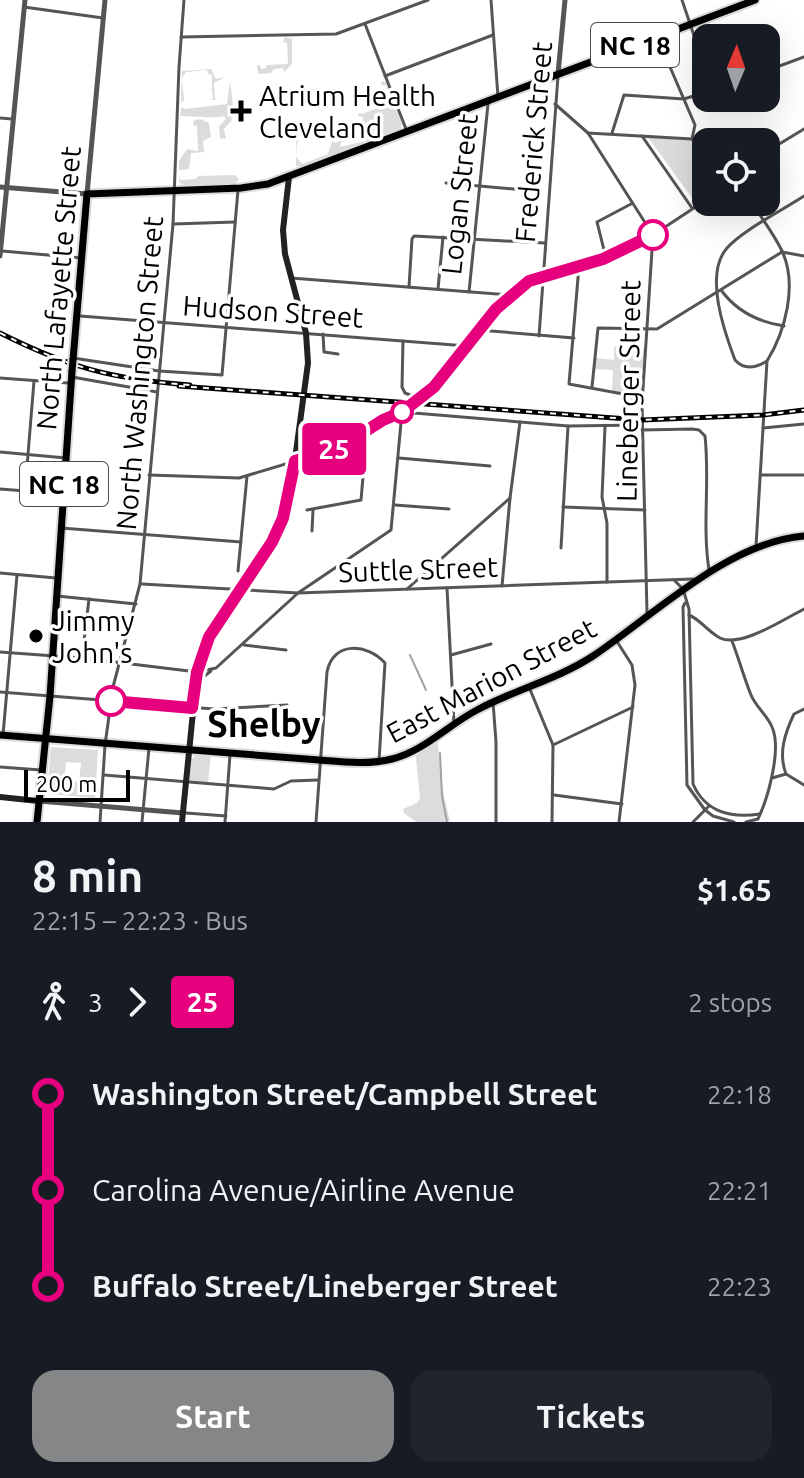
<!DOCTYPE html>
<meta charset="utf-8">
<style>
:root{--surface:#171b24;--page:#20242c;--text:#f1f3f6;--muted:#9ea1a6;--accent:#858687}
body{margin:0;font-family:Ubuntu,sans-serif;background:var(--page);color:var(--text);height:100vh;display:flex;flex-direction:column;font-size:30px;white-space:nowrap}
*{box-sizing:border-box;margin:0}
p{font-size:26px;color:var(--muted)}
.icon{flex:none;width:44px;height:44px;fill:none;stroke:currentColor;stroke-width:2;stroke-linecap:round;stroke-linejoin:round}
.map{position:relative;height:822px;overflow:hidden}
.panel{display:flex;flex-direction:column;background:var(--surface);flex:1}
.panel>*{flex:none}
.badge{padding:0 16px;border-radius:6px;font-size:28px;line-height:52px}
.needle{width:52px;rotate:2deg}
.tools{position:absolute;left:692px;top:24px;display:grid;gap:16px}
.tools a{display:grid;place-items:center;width:88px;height:88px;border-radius:16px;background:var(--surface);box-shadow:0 8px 32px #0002;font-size:40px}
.scale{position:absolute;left:24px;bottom:20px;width:106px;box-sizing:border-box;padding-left:8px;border:4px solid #000;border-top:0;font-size:22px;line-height:28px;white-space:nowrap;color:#000;-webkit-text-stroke:6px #fff;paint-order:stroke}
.map>.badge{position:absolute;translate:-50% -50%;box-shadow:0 0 0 4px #fff}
.legs{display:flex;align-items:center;gap:12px;height:88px;padding:0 32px;font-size:26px}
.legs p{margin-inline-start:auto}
.overview{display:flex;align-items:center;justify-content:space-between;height:136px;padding:0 32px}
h1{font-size:44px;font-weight:700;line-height:60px}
.primary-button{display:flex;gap:16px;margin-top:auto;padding:16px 32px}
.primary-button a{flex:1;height:92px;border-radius:24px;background:var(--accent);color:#fff;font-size:32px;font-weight:700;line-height:92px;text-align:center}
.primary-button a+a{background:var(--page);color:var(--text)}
ul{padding:0 32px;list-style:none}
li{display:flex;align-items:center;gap:28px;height:96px;font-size:30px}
li i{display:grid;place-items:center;width:12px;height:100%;margin:0 10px;background:currentColor}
li i::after{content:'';width:20px;height:20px;margin:-10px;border:6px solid;border-radius:50%;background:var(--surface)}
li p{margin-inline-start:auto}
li:first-child i{background:linear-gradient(#0000 50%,currentColor 0)}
li:last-child i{background:linear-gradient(currentColor 50%,#0000 0)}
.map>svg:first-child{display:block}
</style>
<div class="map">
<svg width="804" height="822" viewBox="0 0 804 822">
<rect width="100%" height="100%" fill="#fff"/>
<g fill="#dcdcdc" fill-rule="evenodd">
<path d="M285,37L292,39V64L284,72L283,68L274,69L271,73L258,74L256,56L257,65H260L261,69L266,68L267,65L288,64L287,43L283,42Z"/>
<path d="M211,69L216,79L225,77L214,83L215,99L218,100H210L213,99L212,90H209L212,89V75L208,74L207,70L186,72L182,78L184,101L181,102L182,71Z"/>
<path d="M230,81L233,106L229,108L232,120L224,129L226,139L220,138L219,126L226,119L224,116C217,119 190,116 180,116L181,107L185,109L227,104Z"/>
<path d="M382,81L386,82L402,124L401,128L381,136L378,132L379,136L372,139L369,135L371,140L301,166H296V139L299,141L297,143L296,157L302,164L328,154L332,141L329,139L333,140L334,143L342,140L340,147L361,142L363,117L358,116L359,113L362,114L388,104L391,100L386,85H381Z"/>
<path d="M200,119L209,123L211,137L203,141L204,152L191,153L189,169L179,170V161L187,149L198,151L197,126H194L193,121Z"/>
<path d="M647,136L691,140L706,161V194L695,202Z"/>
<path d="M235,175L239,179L236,183L183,185L179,182V178L181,180L195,179L198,176Z"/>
<path d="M614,347L645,349L642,402L612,392L613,370L594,369L595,358L614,360Z"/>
<path d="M437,735L443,791L450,822H416L404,813L403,809L417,803L420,798L415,749Z"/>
<path d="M51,747L98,750L95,798L47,794ZM66,762L81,763L79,782L64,780Z"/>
<path d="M195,752L211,753L208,783L186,782L188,757L194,758Z"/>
</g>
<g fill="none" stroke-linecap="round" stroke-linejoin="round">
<g stroke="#a3a3a3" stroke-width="2">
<path d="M410,655L426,690"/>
<path d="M440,753L442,796L447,822"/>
</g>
<defs>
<g id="primary">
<path d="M73,360L87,194L241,188L268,184L755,0"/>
<path d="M0,735L319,760C343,762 369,765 392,759C424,751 448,725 477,710C514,690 558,679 593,656C654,615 728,542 804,536"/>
<path d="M37,822L50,696L72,371"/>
</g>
</defs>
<use href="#primary" stroke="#dbdbdb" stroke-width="11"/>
<g stroke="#555" stroke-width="3">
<path d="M491,0L498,97"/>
<path d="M682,0L706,71"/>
<path d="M24,7L103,18"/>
<path d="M365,24L406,129"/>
<path d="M181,37L336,34L428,0"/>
<path d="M670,67L695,125L692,139L706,159"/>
<path d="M766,71L804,57"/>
<path d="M385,76L493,35"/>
<path d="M555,104L588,133L653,235L642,404L647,613"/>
<path d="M0,118L12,119"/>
<path d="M588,133L692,139"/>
<path d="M612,133L624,95L684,99L706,92"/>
<path d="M642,136L692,208"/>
<path d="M766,152L804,129"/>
<path d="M446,183L524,190"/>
<path d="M752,202C761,218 774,234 782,251C798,285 785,332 767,361L756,546"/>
<path d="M173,224L235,222"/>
<path d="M2,251L82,258"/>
<path d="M606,258L597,222L631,204"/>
<path d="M579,266L569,384L623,394L642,402"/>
<path d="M291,278L511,295"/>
<path d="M409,287L412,239L414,236L545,243"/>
<path d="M438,289L443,237"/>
<path d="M721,290C737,312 758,322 784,326"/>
<path d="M469,292L488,104"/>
<path d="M80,316L467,346"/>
<path d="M479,330L574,338"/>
<path d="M323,334L324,352L338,354"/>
<path d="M539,336L558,76"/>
<path d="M403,341L402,387L405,393L418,398"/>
<path d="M73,358L159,371L222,375L238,190"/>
<path d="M767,361C756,368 744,370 735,360C724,331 704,274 727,248C743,230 783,210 804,196"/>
<path d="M72,377L157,392"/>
<path d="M0,378L68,383"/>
<path d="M592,387L598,328L657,329L782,252L804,256"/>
<path d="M402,412L568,426L641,425"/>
<path d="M605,427L602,497L607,523V582"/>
<path d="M763,428L804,424"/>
<path d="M642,430L692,429L699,430L705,436C710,481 702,525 709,570"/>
<path d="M0,452L66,458"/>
<path d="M399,458L490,466"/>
<path d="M149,475L239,478L322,453L347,443L383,420L402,412L434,387L496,309L523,286L543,275L615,254L653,235L706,200"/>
<path d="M761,475H804"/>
<path d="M0,489L64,494"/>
<path d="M25,491L34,381"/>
<path d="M395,505L449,509"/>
<path d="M563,507L645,510"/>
<path d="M307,510L361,500L367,431"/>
<path d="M61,528L241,542"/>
<path d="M312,531L313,510"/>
<path d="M561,548L568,426"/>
<path d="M238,571L247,476"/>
<path d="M0,573L56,578"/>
<path d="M675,581L683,589L689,609L693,784C706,813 731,818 760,814"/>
<path d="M142,584L298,593L693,579"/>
<path d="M502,586L510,498"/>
<path d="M447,588L454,724"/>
<path d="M407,589L510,498L520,422"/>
<path d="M57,596L136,604"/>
<path d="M685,603L683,607L687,785L705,810L713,816L734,822"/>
<path d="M689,615C701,620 708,632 720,638C741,648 784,619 804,609"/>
<path d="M616,640L632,665L635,685L619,822"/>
<path d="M732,641C739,659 744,678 751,695C756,707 767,715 772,727C782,749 768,798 758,819L746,822"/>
<path d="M244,645L286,650"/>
<path d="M0,652L82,658L197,672L216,668L298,593L391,530L402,412"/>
<path d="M451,655L491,644"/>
<path d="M82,658L89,599"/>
<path d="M198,681L211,671"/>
<path d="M529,687L553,745L552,822"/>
<path d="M0,692L214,709L287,705"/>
<path d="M493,702L496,742V822"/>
<path d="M3,735L17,575"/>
<path d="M553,745L633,707"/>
<path d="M0,767L41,770"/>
<path d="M786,774C778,753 785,733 794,714L804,709"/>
<path d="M104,775L274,789L291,781L318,780"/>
<path d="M772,778L786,774L804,785"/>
<path d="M554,795L622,804"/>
<path d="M186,813L226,816"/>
<path d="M100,822L105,745L113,687L140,584L173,224L179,67L184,0"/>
<path d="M142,822L149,748"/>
<path d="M225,822L230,755"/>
<path d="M316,822L327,672C333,641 367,643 385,663L379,761"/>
<path d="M693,822L709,806"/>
</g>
<g stroke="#555" stroke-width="5">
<path d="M558,74L565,0"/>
<path d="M0,187L87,194L105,0"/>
<path d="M0,256L25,0"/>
<path d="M39,801L183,813"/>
</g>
<g stroke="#222" stroke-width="6">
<path d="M0,797L38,801"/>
<path d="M182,822L197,672L217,623L277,533L291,489L308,363L306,333L285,254L283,230L289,177"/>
</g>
<use href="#primary" stroke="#000" stroke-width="7"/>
<defs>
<g id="rail">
<path d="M0,333C70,368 112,379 190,385"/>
<path d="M179,386L642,420L763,415L804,410"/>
</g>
</defs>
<use href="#rail" stroke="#000" stroke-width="5"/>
<use href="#rail" stroke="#fff" stroke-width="2" stroke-dasharray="6" stroke-linecap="butt"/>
<defs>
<path id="primary-bridge" d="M72,371L73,360"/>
</defs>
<use href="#primary-bridge" stroke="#dbdbdb" stroke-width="11" stroke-linecap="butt"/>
<use href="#primary-bridge" stroke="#000" stroke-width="7"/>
</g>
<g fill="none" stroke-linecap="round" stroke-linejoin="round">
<defs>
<path id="line-1" d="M111,701L192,708L197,672L209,637L272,542L283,518L295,461L322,453L347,443L383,420L402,412L434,387L496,309L529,281L603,259L653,235"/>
</defs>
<use href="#line-1" stroke="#fff" stroke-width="18"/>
<use href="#line-1" stroke="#e6007e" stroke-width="12"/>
</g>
<g fill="#000" stroke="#fff" stroke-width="3">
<path d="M237 99h8v8h8v8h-8v8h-8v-8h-8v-8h8z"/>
<circle cx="36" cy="636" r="8"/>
</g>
<g fill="#fff" stroke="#e6007e" stroke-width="4">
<circle cx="653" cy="235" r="14"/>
<circle cx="402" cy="412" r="10"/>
<circle cx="111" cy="701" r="14"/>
</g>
<g text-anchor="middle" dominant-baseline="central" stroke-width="7" stroke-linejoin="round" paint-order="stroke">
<g fill="#fff" stroke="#4c4c4c" stroke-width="2">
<rect x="591" y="23" width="88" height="44" rx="6"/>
<rect x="20" y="462" width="88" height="44" rx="6"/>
</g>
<g font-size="26" font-weight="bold" fill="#000">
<text x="635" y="45">NC 18</text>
<text x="64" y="484">NC 18</text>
</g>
<g font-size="28" fill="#000" stroke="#fff" text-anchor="start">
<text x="259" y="95">Atrium Health<tspan x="259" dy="32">Cleveland</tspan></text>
<text x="52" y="620">Jimmy<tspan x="52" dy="32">John's</tspan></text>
</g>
<g font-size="28" fill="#000" stroke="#fff">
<text transform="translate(533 142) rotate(-85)">Frederick Street</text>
<text transform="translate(459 194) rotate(-84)">Logan Street</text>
<text transform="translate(58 288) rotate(-85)">North Lafayette Street</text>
<text transform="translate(273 311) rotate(4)">Hudson Street</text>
<text transform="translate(139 373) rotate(-85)">North Washington Street</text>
<text transform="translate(628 391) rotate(-89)">Lineberger Street</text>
<text transform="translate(418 569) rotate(-2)">Suttle Street</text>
<text transform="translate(491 680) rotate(-28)">East Marion Street</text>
</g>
<g font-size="36" font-weight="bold" fill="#000" stroke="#fff">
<text x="264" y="723">Shelby</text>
</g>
</g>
</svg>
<div class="tools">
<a><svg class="needle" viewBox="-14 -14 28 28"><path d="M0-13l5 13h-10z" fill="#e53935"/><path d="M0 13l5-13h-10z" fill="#9ea1a6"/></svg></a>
<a><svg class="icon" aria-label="locate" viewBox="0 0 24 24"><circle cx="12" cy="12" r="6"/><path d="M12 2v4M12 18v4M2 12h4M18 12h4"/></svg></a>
</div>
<div class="scale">200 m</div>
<b class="badge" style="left:334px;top:449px;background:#e6007e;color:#fff">25</b>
</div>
<section class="panel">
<div class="overview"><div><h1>8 min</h1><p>22:15 – 22:23 · Bus</p></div><b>$1.65</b></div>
<div class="legs"><svg class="icon" aria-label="walk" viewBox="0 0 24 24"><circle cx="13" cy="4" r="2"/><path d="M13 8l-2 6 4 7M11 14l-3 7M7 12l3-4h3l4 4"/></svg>3<svg class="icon" aria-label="forward" viewBox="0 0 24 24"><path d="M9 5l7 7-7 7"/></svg><b class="badge" style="background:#e6007e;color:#fff">25</b><p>2 stops</p></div>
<ul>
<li><i style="color:#e6007e"></i><b>Washington Street/Campbell Street</b><p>22:18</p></li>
<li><i style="color:#e6007e"></i><span>Carolina Avenue/Airline Avenue</span><p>22:21</p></li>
<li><i style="color:#e6007e"></i><b>Buffalo Street/Lineberger Street</b><p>22:23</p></li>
</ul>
<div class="primary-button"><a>Start</a><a>Tickets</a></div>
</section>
